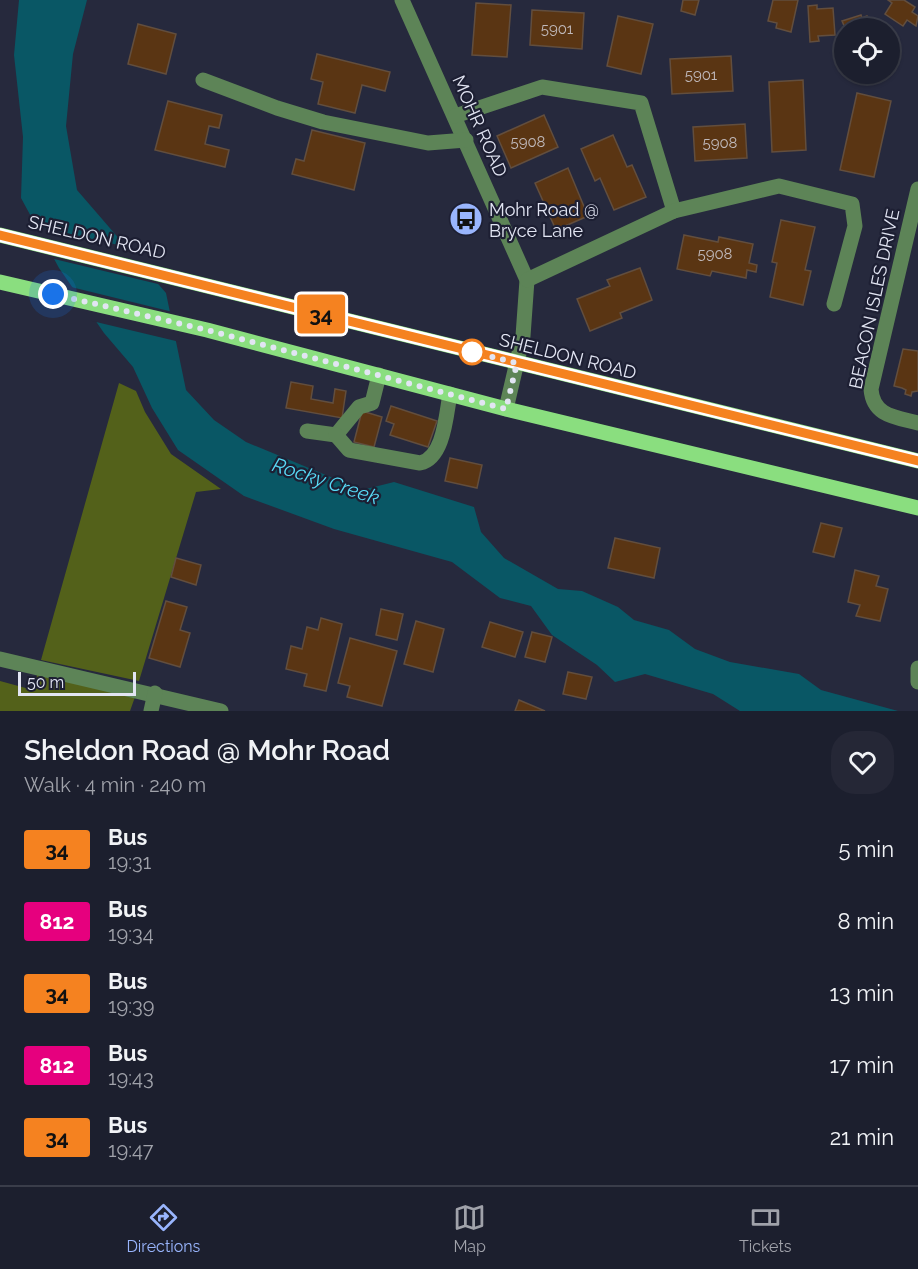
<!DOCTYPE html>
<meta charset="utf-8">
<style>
:root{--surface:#1c1f2e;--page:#252736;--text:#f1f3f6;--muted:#a0a2aa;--line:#3a3d4a;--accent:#99b5fd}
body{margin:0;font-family:Raleway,sans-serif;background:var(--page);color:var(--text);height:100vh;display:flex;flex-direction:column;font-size:22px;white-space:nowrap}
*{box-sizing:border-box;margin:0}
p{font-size:20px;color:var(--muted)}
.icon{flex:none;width:33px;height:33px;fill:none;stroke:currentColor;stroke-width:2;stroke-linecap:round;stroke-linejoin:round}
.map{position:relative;height:711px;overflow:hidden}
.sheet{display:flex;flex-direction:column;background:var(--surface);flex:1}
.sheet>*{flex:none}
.badge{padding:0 12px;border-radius:4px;font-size:21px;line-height:39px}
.tools{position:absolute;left:834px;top:18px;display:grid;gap:12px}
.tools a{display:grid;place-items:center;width:66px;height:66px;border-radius:50%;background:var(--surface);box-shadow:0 2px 4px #0004,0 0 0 2px var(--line);font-size:30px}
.scale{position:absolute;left:18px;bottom:15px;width:118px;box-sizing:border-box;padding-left:6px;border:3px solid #e2e5f3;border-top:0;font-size:16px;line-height:21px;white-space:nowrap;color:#e2e5f3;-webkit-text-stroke:4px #1d1f33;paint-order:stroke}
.you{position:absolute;width:30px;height:30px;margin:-15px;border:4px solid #fff;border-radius:50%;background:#1a73e8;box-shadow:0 0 0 9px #1a73e833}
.map>.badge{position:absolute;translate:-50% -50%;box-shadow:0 0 0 3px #fff}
.round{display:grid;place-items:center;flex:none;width:63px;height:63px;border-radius:24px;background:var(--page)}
.headline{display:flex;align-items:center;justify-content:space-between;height:102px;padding:0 24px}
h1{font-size:28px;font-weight:600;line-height:45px}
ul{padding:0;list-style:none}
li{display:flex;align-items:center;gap:18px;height:72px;padding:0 24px}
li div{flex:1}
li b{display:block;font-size:22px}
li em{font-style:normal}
li .badge{min-width:66px;font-weight:700;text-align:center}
.tabs{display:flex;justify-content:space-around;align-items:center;height:84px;border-top:2px solid var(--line);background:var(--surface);font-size:16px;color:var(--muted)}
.tabs a{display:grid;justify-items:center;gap:3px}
.tabs .current{color:var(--accent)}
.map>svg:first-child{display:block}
</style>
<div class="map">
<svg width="918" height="711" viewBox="0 0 918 711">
<rect width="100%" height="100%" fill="#26293d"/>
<g fill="#53611a">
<path d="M119,383L136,391L145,412L171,454L221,489L196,492L139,681L41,660Z"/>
<path d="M37,675L135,697L130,711H0V681L33,690Z"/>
</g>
<path fill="#095765" d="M19,0H87L73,54L66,126L77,190L166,293L186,390L214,420L246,442L362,490L394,482L474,507L481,532L504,558L558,589L582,591L618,607L634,620L669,630L695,649L730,662L799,674L821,690L898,711H740L713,694L645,674L615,682L597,665L552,635L531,606L500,598L452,562L334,529L244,496L178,450L152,408L133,367L104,333L59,268L21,198L23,137L14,55Z"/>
<g fill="#26293d">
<path d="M32,225L131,248L162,285L50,258Z"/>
<path d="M67,286L173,312L180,342L92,321Z"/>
</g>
<g fill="#5a3513" stroke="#624e3e" stroke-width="1.5">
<path d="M683,0H699L695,15L681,11Z"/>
<path d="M773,0H798L791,32L776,28L777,23L768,21Z"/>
<path d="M888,0H904L915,7L912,12L918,16L916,26L907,20L903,26L885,14L892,3Z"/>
<path d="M476,3L511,5L507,57L472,55Z"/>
<path d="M817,5V9L833,8L835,35L818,36L819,41L810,42L808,6Z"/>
<path d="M532,10L584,13L582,49L530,45Z"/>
<path d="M861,15L862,18L867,16L872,28H845L842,21Z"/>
<path d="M618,16L653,24L641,74L607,66Z"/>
<path d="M138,24L176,34L166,74L128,64Z"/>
<path d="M317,54L390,72L385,91L362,85L355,113L318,104L323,82L311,79Z"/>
<path d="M731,56L733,91L672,94L670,59Z"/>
<path d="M803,80L806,150L772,152L769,82Z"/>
<path d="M857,93L891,101L874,177L840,170Z"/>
<path d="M168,101L222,115L219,128L209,126L205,144L229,150L225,167L155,150Z"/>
<path d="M544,115L558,147L511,168L497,136Z"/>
<path d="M745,124L747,158L695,161L693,127Z"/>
<path d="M312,130L365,143L354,190L292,174L296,159L304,161Z"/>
<path d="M613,135L627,167L632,165L646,197L614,210L600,178L595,181L581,149Z"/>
<path d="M568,168L588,216L556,230L535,183Z"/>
<path d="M781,220L815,227L805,270L811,271L803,305L770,297L777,263L772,262Z"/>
<path d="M684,235L718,242L719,237L753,244L749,263L757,265L756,272L747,270L746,278L712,271L710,276L677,269Z"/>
<path d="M640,268L652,300L620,313L622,318L590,331L577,299L610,286L607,280Z"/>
<path d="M903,349L918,351V391L912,392L911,396L905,394L906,390L902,388L894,386Z"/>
<path d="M291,382L313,386L311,399L333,403L335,389L346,391L342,418L286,408Z"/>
<path d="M391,406L437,421L428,447L390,435L394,424L386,421Z"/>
<path d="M362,411L382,417L374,447L354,442Z"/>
<path d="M450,458L482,465L477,488L445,481Z"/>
<path d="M821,523L842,528L834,557L813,552Z"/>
<path d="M615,538L660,548L654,578L608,568Z"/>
<path d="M176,558L201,565L196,585L171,577Z"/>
<path d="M855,570L879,576L876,586L888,589L880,621L856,616L860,605L848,602Z"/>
<path d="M166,601L187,607L180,630L190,633L180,667L149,658Z"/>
<path d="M381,609L403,614L397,640L376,635Z"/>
<path d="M321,618L342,624L326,691L304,686L307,674L286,669L291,646L302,649L307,627L318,630Z"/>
<path d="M416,621L444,629L433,672L404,664Z"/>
<path d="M490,622L523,632L515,657L482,647Z"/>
<path d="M532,632L552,637L545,662L525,657Z"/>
<path d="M350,638L397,651L382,706L347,697L350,686L338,683Z"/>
<path d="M568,672L592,677L586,699L563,694Z"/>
<path d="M519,700L545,711H515Z"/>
</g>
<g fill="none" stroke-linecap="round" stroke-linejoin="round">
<g stroke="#5d8457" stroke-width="15">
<path d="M402,0L527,280L523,336L506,409"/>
<path d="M203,80L277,108L323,122L428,143L466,140"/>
<path d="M455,116L542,87L641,103L674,211"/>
<path d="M918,189L871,389C873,416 895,417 918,423"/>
<path d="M527,280L674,211L779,186L852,204L855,226L834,304"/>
<path d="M307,431L336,435L359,407L372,403L379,375"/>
<path d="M336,435L349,450L420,463C444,458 446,415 450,394"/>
<path d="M0,659L221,711"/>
<path d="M918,682V668"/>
<path d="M151,711L155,693"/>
</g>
<g stroke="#8ade7f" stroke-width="15">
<path d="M0,235L918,461"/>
<path d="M0,282L207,330L506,409L918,508"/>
</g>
</g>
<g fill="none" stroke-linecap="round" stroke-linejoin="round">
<defs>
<path id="line" d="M0,235L918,461"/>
</defs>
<use href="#line" stroke="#fff" stroke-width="14"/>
<use href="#line" stroke="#f58220" stroke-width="9"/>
<path stroke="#e2e5f3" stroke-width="6" stroke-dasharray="0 10.8" d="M53,294L207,330L506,409L517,363L467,351L472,352"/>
</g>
<defs>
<symbol id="bus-disc" viewBox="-11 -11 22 22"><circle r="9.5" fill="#99b5fd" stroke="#1d1f33"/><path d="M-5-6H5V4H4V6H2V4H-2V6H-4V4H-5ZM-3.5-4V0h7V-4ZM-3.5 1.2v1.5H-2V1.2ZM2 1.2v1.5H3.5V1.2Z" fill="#111"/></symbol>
</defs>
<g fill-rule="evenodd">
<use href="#bus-disc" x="447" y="200" width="38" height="38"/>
</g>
<circle fill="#fff" stroke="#f58220" stroke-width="3" cx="472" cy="352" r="12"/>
<g text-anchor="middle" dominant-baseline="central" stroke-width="4.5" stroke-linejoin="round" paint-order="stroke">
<g font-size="15" fill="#c0b9bb">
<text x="557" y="29">5901</text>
<text x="701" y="75">5901</text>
<text x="528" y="142">5908</text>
<text x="720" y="143">5908</text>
<text x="715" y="254">5908</text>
</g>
<g font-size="18" fill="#e2e5f3" stroke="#1d1f33">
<text transform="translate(480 126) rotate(66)">MOHR ROAD</text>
<text transform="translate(97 237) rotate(13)">SHELDON ROAD</text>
<text transform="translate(874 299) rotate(-78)">BEACON ISLES DRIVE</text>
<text transform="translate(568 356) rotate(14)">SHELDON ROAD</text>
</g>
<g font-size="18" fill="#e2e5f3" stroke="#1d1f33" text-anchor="start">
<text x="489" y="209">Mohr Road @<tspan x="489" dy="21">Bryce Lane</tspan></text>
</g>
<g font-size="20" font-style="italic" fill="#58daf6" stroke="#1d1f33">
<text transform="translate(326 481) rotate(18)">Rocky Creek</text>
</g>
</g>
</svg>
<div class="tools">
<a><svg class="icon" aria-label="locate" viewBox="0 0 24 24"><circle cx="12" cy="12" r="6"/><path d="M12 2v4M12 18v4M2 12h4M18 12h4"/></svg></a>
</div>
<div class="scale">50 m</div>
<div class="you" style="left:53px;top:294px"></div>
<b class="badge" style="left:321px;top:314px;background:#f58220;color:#111">34</b>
</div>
<section class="sheet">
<div class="headline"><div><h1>Sheldon Road @ Mohr Road</h1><p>Walk · 4 min · 240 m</p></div><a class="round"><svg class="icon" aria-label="heart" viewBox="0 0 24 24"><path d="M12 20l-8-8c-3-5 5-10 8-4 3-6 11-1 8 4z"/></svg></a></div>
<ul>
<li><span class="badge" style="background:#f58220;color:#111">34</span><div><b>Bus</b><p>19:31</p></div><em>5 min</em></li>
<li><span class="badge" style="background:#e6007e;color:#fff">812</span><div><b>Bus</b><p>19:34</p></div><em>8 min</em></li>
<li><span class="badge" style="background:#f58220;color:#111">34</span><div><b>Bus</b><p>19:39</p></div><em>13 min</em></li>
<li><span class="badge" style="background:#e6007e;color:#fff">812</span><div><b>Bus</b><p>19:43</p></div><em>17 min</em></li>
<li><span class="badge" style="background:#f58220;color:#111">34</span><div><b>Bus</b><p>19:47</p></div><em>21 min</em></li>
</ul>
</section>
<nav class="tabs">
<a class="current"><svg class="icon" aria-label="directions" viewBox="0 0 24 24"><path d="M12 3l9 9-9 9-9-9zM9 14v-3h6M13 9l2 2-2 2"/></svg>Directions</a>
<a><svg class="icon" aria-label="map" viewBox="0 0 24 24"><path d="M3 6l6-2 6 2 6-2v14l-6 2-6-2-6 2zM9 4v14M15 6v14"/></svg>Map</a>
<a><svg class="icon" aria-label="tickets" viewBox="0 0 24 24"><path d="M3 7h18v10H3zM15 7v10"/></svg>Tickets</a>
</nav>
